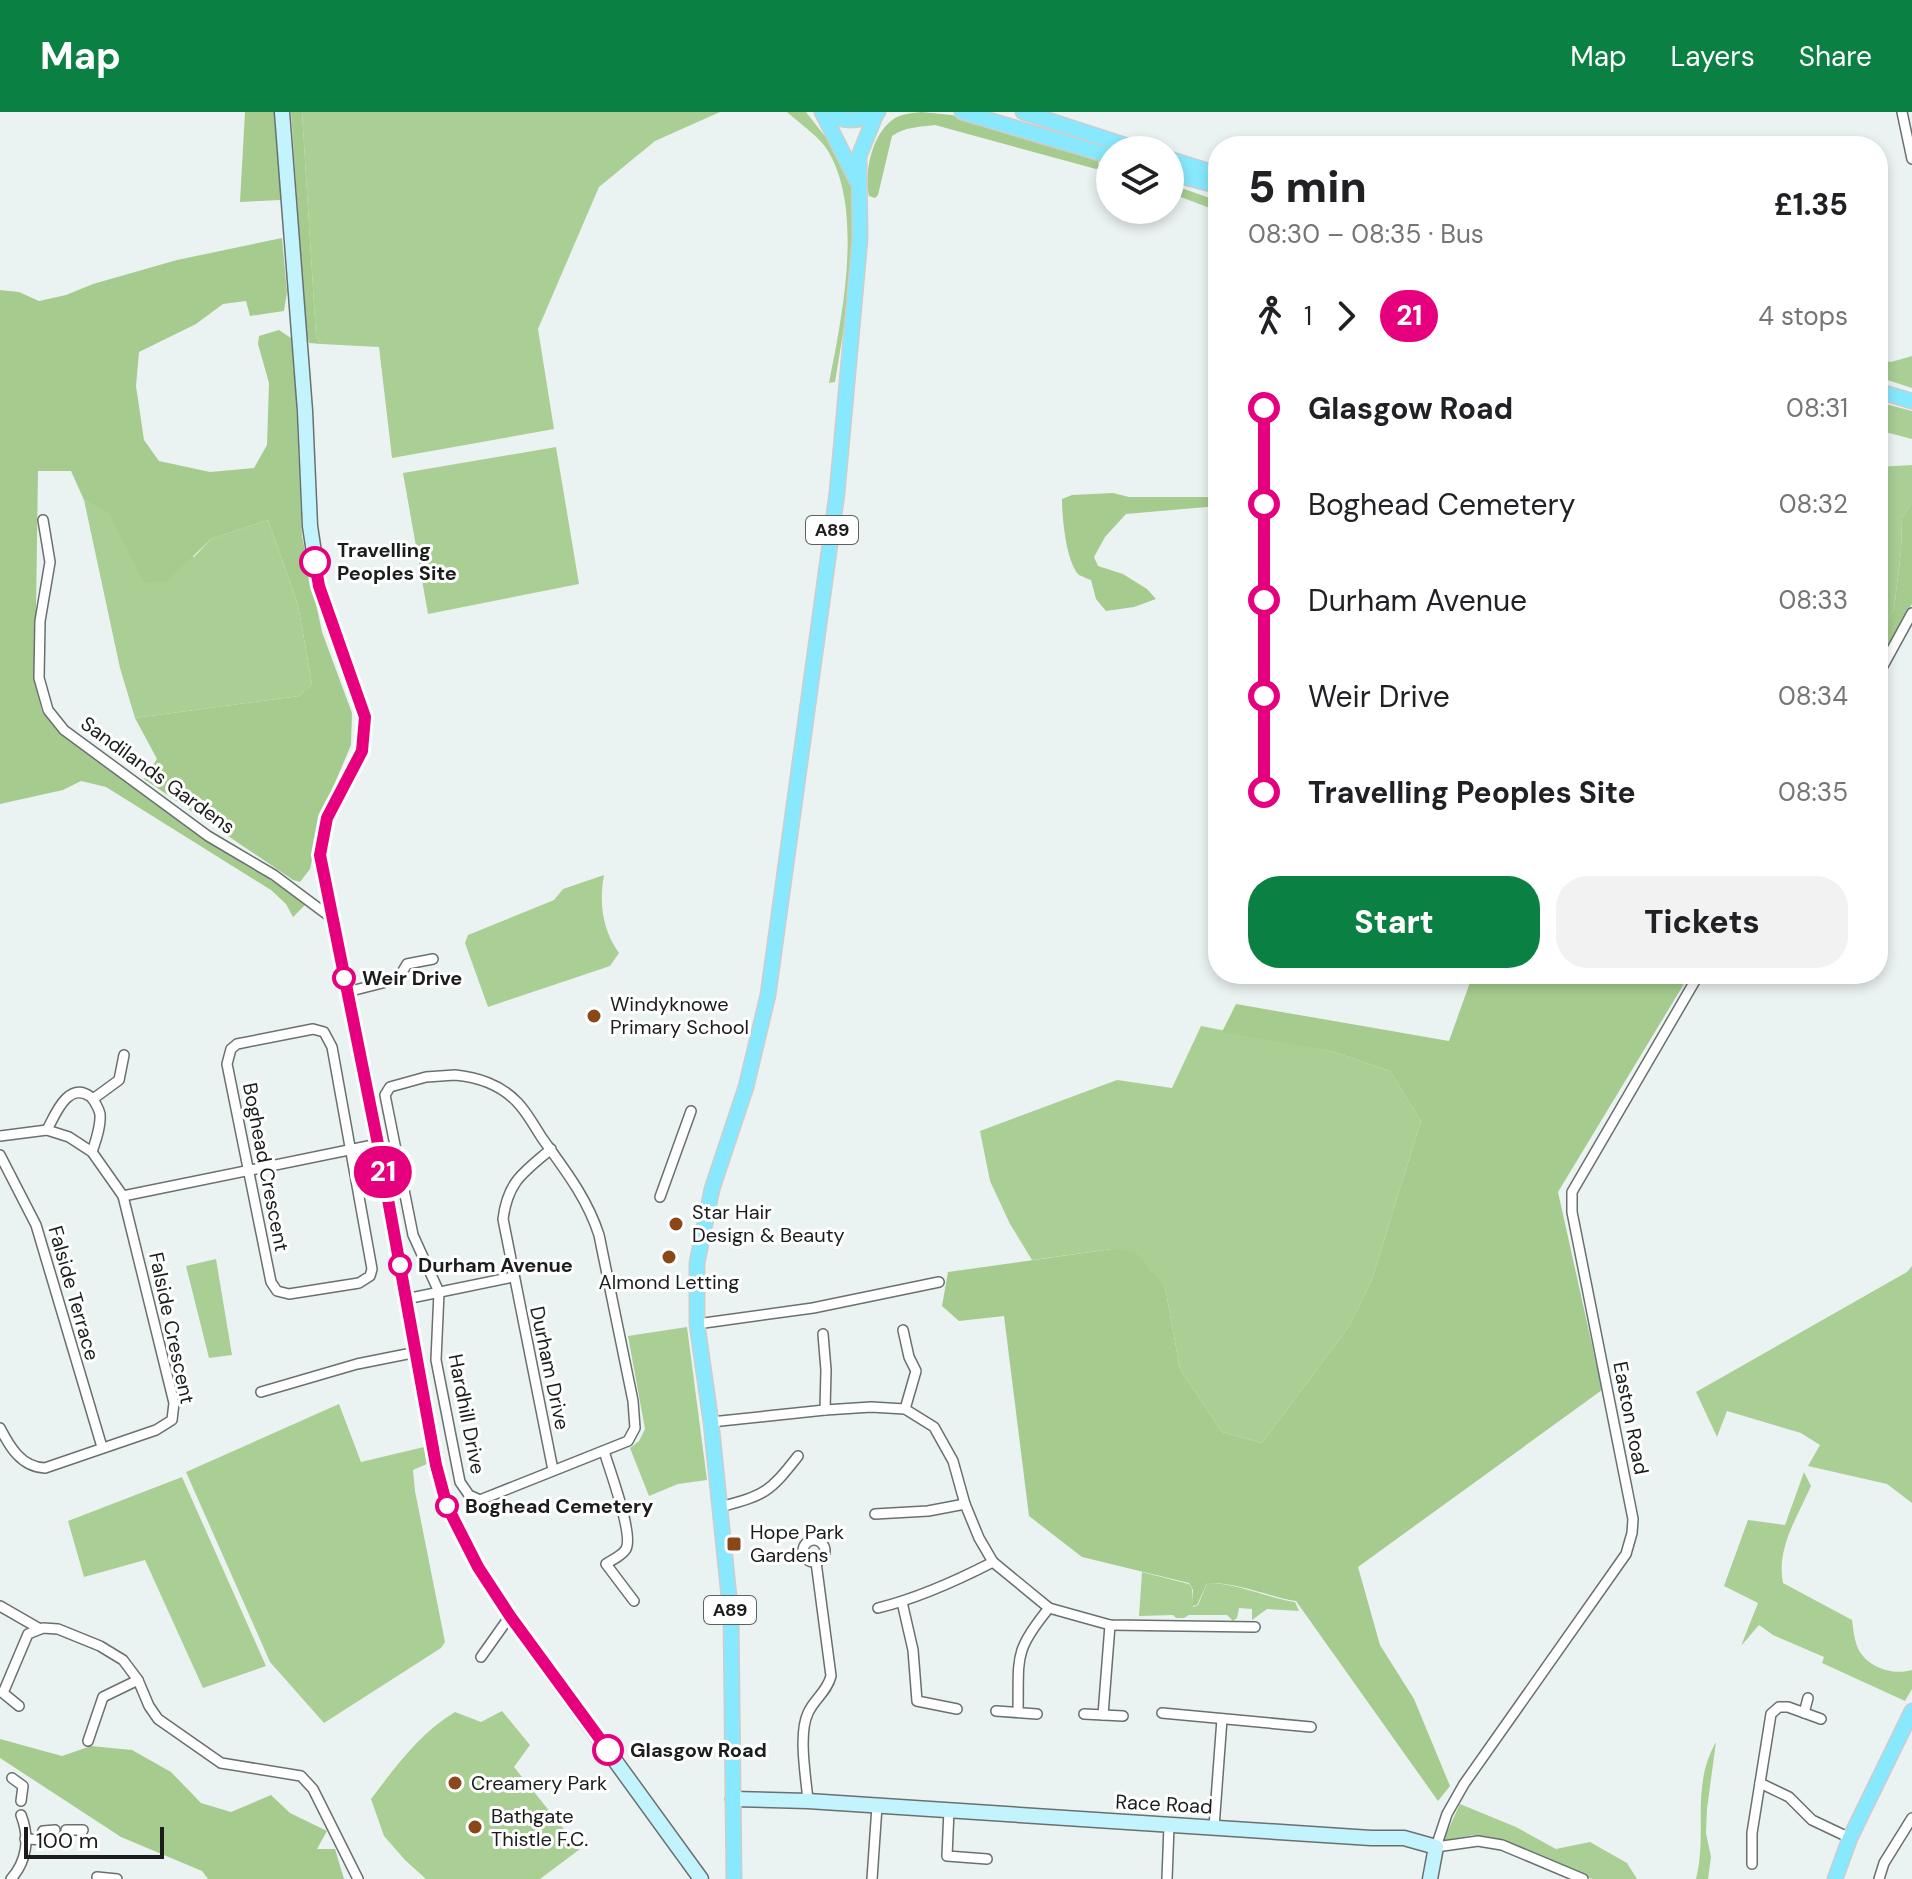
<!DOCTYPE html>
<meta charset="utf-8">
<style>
:root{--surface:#fff;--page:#f2f2f2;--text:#202124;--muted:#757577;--accent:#0b8043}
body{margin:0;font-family:"DM Sans",sans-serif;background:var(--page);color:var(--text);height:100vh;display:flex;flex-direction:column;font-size:30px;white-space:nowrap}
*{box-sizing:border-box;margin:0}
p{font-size:26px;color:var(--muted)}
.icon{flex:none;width:44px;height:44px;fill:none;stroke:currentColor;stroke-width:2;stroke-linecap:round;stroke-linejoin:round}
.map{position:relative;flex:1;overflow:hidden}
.sheet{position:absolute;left:1208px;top:24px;width:680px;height:848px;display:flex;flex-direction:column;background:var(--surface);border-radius:32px;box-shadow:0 4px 12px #0003}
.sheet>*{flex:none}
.badge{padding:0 16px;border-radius:26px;font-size:28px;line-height:52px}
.tools{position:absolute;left:1096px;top:24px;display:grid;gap:16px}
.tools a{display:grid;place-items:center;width:88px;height:88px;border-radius:50%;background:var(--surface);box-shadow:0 4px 12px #0003;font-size:40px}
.scale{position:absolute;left:24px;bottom:20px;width:140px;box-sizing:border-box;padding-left:8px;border:4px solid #1b1d1d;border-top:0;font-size:22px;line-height:28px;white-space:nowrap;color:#1b1d1d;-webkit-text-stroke:6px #fff;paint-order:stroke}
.map>.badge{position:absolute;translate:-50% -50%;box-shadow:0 0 0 4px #fff}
.legs{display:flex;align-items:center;gap:12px;height:88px;padding:0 40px;font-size:26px}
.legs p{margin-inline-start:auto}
.head{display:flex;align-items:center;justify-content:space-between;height:136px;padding:0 40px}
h1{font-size:44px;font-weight:800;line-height:60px}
.primary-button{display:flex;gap:16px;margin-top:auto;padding:16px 40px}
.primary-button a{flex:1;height:92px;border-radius:32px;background:var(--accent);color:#fff;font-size:32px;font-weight:800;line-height:92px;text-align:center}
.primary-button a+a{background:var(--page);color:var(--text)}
ul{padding:0 40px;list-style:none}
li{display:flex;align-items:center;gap:28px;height:96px;font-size:30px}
li i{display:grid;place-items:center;width:12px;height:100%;margin:0 10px;background:currentColor}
li i::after{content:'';width:20px;height:20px;margin:-10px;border:6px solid;border-radius:50%;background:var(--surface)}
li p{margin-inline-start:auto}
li:first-child i{background:linear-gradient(#0000 50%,currentColor 0)}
li:last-child i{background:linear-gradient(currentColor 50%,#0000 0)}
header{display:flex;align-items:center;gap:48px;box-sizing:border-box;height:112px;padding:0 40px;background:var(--accent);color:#fff}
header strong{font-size:38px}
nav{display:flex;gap:44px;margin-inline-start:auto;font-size:28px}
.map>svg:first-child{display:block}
</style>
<header>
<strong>Map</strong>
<nav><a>Map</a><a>Layers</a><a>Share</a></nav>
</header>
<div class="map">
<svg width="1912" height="1767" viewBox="0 0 1912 1767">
<rect width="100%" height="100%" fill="#ebf3f2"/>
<g fill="#a9cf94">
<path d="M302,0H720L655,29L599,75L538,217L554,317L392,346L379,235L321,232L316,224Z"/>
<path d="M787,0H806L841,45L853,70L855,100L845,209L835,270L829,271C842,205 864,99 828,39C819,24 800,12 787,0Z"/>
<path d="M1170,72L1218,89V99L1170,81Z"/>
<path d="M1912,244V276L1878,265V247L1891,250Z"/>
<path d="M1878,290L1912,299V327L1878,318Z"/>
<path d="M556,335L579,472L428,502L403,361Z"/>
<path d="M1912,353V391L1902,406L1901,439L1894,498L1878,525V355Z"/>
<path d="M84,388L194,445L211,427L268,408L298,493L312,572L299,584L135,606L120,556Z"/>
<path d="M604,763C599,791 602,817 619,841L610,854L488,895L465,831L468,823L554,788L563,777Z"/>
<path d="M1201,914L1334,940L1390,959L1421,1009L1372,1167L1350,1213L1262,1331L1222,1320L1180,1257L1165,1175L1112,1137L1032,1148L1010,1112L990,1069L980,1019L1117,968L1172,976Z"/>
<path d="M216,1147L232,1243L209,1246L186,1154Z"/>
<path d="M1912,1154V1391L1887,1372L1808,1354L1820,1333L1801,1321L1727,1299L1717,1325L1696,1280L1907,1160Z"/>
<path d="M687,1215L707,1368L678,1372L649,1384L630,1336L639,1329L645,1317L628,1224Z"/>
<path d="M339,1292L361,1350L424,1335L427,1352L413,1358L415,1379L445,1530L441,1536L324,1611L270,1550L186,1360Z"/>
<path d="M1804,1360L1811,1374C1798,1404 1776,1436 1783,1471L1852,1508C1853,1516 1854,1526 1857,1534C1865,1555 1893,1564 1912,1558V1577L1905,1589L1822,1551L1824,1545L1773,1523L1759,1513L1741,1534L1758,1491L1724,1474L1748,1408L1785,1413Z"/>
<path d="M182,1365L266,1554L203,1576L145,1448L84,1465L68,1409Z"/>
<path d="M1142,1460L1189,1472L1192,1477L1193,1495L1198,1493L1207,1471C1237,1471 1265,1485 1295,1490L1299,1499L1267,1497L1252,1508V1497L1239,1496L1237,1506L1233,1509L1227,1503H1189L1184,1506H1176L1173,1503L1139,1504Z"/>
<path d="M502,1599L530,1633L514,1655L580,1737L540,1767H426L405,1748L384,1724L371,1687C396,1654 420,1621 455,1600L481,1610Z"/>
<path d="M1716,1630L1707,1697L1706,1721L1711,1745L1708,1767H1696C1708,1720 1690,1676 1716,1630Z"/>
<path d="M1460,1692L1516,1715L1556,1737L1590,1730L1627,1751L1637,1767H1592L1507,1729L1473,1723L1443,1729Z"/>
</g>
<g fill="#a5cc8e">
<path d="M245,0H274L281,88L240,90Z"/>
<path d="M291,0H302L316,224L321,232L309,231L306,218Z"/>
<path d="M921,0L952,3L1098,47L1099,56L1096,57L935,13C919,15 905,15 892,24L878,83L875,86L869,84C864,59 872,21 895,6C902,2 912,1 921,0Z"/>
<path d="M282,126L287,180L284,199L250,204L246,189L223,192L196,212L139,240L136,274L144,328L159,349L210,360L254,356L267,333L269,271L258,232L259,224L279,218L291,226L296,284L302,424L322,520L352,601L351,633L323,699L310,757L300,770L293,768L144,667L157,647L135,606L299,584L312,572L298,493L268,408L211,427L167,469L144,471L109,402L84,388L71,359H38L35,571L42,600L63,622L198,722L307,791L293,805L286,792L271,778L106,675L81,669L63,678L0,692V178L19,180L39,189L66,183L93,172L177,148Z"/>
<path d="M1113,381L1129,385H1218V394L1126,402L1105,425L1094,445L1098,454L1123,462L1147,477L1156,487L1134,495L1106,499L1096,487L1091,468C1090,468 1079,463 1079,463C1066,450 1062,405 1062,387L1072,383Z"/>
<path d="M1912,391V492L1878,551V525L1894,498L1901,439L1902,406Z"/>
<path d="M1473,862H1690L1558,1080L1602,1278L1358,1455L1380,1533L1414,1587L1450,1674L1438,1689L1296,1489C1266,1484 1238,1470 1207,1471L1197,1493L1192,1494L1193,1478L1189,1471L1082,1445L1029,1404L1004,1204L959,1209L942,1194L948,1160L1112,1137L1135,1140L1165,1175L1180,1257L1222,1320L1262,1331L1350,1213L1372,1167L1421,1009L1390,959L1334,940L1222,920L1236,892L1449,929Z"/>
<path d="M0,1627L62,1644L91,1634L132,1638L171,1660L201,1691L231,1700L271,1683L290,1701L327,1719L317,1737H335L344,1767H208L202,1759L121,1725L0,1646Z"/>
</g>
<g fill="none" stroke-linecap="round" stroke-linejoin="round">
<defs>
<g id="street">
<path d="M1902,0L1912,47"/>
<path d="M43,408L50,450L40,509L39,566L48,598L64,618L208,724L274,763L333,807"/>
<path d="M1878,563L1912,501"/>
<path d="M347,880L398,867L407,852L433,847"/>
<path d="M313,917L324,920L332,935L372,1157L370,1164L359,1171L289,1182L277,1179L271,1170L227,952L231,937L237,932Z"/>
<path d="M455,963C477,965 501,973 517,990C527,1000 534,1014 542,1026C565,1058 587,1086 599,1123L633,1289L635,1316L628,1329L480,1388L469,1383L460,1370L436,1248L439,1180L413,1123L385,983L390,975L426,965Z"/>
<path d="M93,987L119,968L124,943"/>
<path d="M47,1018C55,1003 68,968 91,985C94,988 99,997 100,1002C101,1014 96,1028 92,1040"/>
<path d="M0,1024L47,1018L69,1025L92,1040L123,1084L174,1291L172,1308L156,1318L45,1356C21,1355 10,1335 0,1316"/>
<path d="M551,1037C523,1061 508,1069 503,1107L553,1358"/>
<path d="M0,1043L36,1113L102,1335"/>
<path d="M123,1084L378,1032"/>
<path d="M660,1085L691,999"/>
<path d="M406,1187L513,1165"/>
<path d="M697,1212L813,1196L939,1170"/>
<path d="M903,1218L909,1245L916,1259L905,1297"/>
<path d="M823,1222L826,1258L825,1298"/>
<path d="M261,1280L357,1252L417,1240"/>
<path d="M711,1310L825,1298L871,1295L905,1297L934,1315L953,1349L965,1392L979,1426L993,1450L1049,1496L1110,1513L1255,1515"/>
<path d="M604,1339C609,1357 634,1422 626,1437C622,1444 613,1447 606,1452L634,1489"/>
<path d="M720,1395C765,1383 769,1381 798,1344"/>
<path d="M875,1402L928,1399L965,1392"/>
<circle cx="814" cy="1439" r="11"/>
<path d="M902,1490L913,1538L917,1589L957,1597"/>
<path d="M0,1494L40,1517"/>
<path d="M878,1496C919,1486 956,1469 993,1450"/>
<path d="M481,1545L510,1504"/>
<path d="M19,1594L3,1581L28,1522L43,1516L58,1517L100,1534L123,1548L138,1568L149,1594L158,1607L221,1651L301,1664L313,1677L358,1767"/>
<path d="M996,1599L1037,1602"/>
<path d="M1018,1600C1019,1545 1013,1540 1049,1496"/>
<path d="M1162,1601L1311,1615"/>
<path d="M1804,1601L1808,1586"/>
<path d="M1084,1602L1123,1604"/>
<path d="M1103,1603L1110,1513"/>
<path d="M88,1629L103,1585L138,1568"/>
<path d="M12,1666L23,1674L21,1689"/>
<path d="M1760,1671L1789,1685L1812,1708L1850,1726"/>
<path d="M808,1689C806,1665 798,1622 808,1601C814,1587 827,1580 831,1564L816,1450"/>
<path d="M949,1698L947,1744L987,1747"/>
<path d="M1214,1715L1222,1607"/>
<path d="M66,1718H83"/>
<path d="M25,1727L50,1728"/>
<path d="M40,1727L43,1719L55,1718"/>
<path d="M1752,1752V1721L1771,1602L1779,1595H1788L1821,1607"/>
<path d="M97,1765L117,1767"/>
<path d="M11,1767C27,1749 30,1726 21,1703"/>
<path d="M872,1767L877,1694"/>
<path d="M1167,1767L1169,1714"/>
<path d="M1583,1767L1502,1733L1478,1729L1436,1735L1447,1702L1464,1672L1626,1442L1632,1421L1633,1407L1572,1100V1080L1699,862"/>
<path d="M1879,1767L1884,1751L1912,1706"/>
</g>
<g id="secondary">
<path d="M282,0L305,299L310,414L319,474L365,605L362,639L327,706L320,743L378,1032L436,1353L447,1394L478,1455L510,1504L701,1767"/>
<path d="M733,1687L808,1689L1371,1726H1404L1436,1735L1430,1767"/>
</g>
<g id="primary">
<path d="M822,0L857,69"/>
<path d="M824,0C842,11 860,10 878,0"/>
<path d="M962,0L1110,44"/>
<path d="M1023,0L1140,38"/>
<path d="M1170,47L1218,62"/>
<path d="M1170,61L1218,74"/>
<path d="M1878,279L1912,289"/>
<path d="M734,1767L731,1504L711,1310L697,1212V1151L712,1077L746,975L768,883L837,381L860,127L859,44L876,2"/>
<path d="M1835,1767L1850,1726L1912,1599"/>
</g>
</defs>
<use href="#street" stroke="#69706f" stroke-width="12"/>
<use href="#secondary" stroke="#69706f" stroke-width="17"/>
<use href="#primary" stroke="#cdcdcd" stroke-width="17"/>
<use href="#street" stroke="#fff" stroke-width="9"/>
<use href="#secondary" stroke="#c3f4fe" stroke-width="14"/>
<use href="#primary" stroke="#88e8fe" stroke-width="14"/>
</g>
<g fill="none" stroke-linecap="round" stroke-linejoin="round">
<defs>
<path id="line-1" d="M315,450L319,474L365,605L362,639L327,706L320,743L378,1032L436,1353L447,1394L478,1455L510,1504L608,1638"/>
</defs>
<use href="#line-1" stroke="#fff" stroke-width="18"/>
<use href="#line-1" stroke="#e6007e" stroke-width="12"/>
</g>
<g fill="#fff" stroke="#e6007e" stroke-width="4">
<circle cx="315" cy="450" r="14"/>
<circle cx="344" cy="866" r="10"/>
<circle cx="400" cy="1153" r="10"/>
<circle cx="447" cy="1394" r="10"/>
<circle cx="608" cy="1638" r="14"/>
</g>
<g fill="#8a4717" stroke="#fff" stroke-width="3">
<circle cx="594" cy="904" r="8"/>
<circle cx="676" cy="1112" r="8"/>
<circle cx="669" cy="1145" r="8"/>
<rect x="726" y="1424" width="16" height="16" rx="4"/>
<circle cx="455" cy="1671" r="8"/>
<circle cx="475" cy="1715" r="8"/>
</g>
<g text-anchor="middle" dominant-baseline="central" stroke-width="6" stroke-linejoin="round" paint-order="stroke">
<g fill="#fff" stroke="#5f6161" stroke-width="2">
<rect x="806" y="404" width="52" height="28" rx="6"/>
<rect x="704" y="1484" width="52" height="28" rx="6"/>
</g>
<g font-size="18" font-weight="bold" fill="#1b1d1d">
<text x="832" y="418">A89</text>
<text x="730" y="1498">A89</text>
</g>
<g font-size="20" font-weight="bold" fill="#1b1d1d" stroke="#fff" text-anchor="start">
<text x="337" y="438">Travelling<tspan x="337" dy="23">Peoples Site</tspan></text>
<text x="362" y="866">Weir Drive</text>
<text x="418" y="1153">Durham Avenue</text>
<text x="465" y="1394">Boghead Cemetery</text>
<text x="630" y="1638">Glasgow Road</text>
</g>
<g font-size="20" fill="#1b1d1d" stroke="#fff">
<text transform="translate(158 663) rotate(36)">Sandilands Gardens</text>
<text transform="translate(266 1055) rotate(79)">Boghead Crescent</text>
<text transform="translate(74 1181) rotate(74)">Falside Terrace</text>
<text transform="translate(172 1216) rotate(78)">Falside Crescent</text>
<text transform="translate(550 1256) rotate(78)">Durham Drive</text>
<text transform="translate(467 1302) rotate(79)">Hardhill Drive</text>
<text transform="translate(1631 1306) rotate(79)">Easton Road</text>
<text transform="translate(1164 1692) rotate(3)">Race Road</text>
</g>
<g font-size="20" fill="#1b1d1d" stroke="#fff" text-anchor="start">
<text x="610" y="892">Windyknowe<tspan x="610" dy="23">Primary School</tspan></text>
<text x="692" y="1100">Star Hair<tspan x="692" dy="23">Design &amp; Beauty</tspan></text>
<text x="669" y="1170" text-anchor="middle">Almond Letting</text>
<text x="750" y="1420">Hope Park<tspan x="750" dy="23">Gardens</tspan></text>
<text x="471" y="1671">Creamery Park</text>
<text x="491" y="1704">Bathgate<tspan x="491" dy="23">Thistle F.C.</tspan></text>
</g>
</g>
</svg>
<div class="tools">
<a><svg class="icon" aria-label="layers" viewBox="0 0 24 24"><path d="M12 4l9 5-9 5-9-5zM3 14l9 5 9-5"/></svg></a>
</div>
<div class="scale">100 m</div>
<b class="badge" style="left:383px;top:1060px;background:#e6007e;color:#fff">21</b>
<section class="sheet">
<div class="head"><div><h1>5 min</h1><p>08:30 – 08:35 · Bus</p></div><b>£1.35</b></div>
<div class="legs"><svg class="icon" aria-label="walk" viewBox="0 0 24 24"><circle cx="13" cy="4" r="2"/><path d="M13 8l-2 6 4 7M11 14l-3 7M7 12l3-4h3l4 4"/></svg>1<svg class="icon" aria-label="forward" viewBox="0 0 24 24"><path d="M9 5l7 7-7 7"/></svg><b class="badge" style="background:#e6007e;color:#fff">21</b><p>4 stops</p></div>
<ul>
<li><i style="color:#e6007e"></i><b>Glasgow Road</b><p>08:31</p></li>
<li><i style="color:#e6007e"></i><span>Boghead Cemetery</span><p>08:32</p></li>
<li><i style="color:#e6007e"></i><span>Durham Avenue</span><p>08:33</p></li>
<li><i style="color:#e6007e"></i><span>Weir Drive</span><p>08:34</p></li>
<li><i style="color:#e6007e"></i><b>Travelling Peoples Site</b><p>08:35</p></li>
</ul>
<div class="primary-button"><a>Start</a><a>Tickets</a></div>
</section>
</div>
